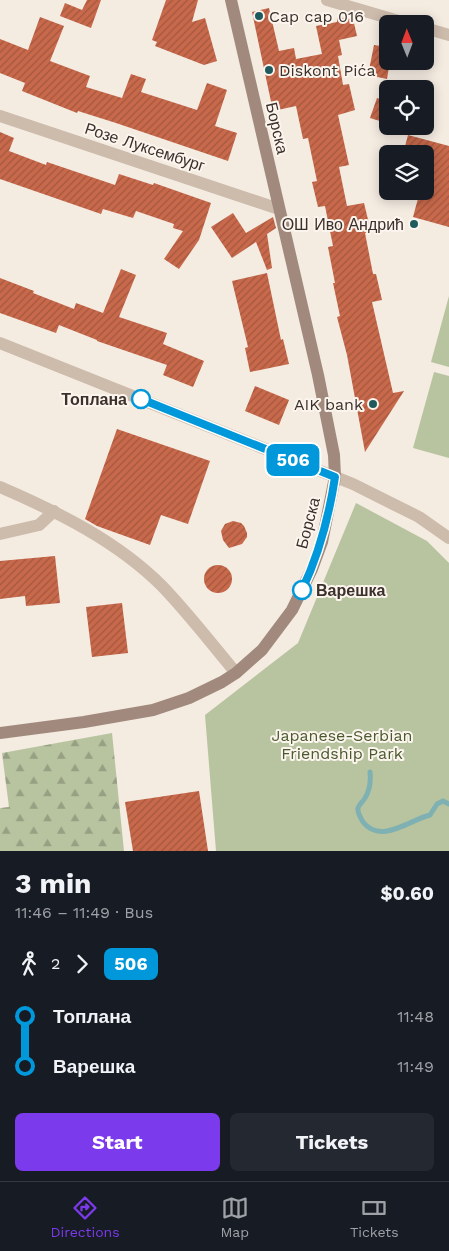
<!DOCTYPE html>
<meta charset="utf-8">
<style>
:root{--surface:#171b24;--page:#242831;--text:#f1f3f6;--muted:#9ea1a6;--line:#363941;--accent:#7c3aed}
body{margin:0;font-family:"Work Sans",sans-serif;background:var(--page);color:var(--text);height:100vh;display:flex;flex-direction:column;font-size:19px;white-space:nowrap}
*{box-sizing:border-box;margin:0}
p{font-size:16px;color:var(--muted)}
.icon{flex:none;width:28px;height:28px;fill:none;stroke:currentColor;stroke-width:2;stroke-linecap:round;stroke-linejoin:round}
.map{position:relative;height:851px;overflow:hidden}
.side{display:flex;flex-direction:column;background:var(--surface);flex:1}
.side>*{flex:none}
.badge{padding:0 10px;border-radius:8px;font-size:18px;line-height:32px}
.needle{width:32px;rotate:359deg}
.buttons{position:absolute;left:379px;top:15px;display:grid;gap:10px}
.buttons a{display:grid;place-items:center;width:55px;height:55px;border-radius:8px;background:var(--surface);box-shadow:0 2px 12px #0003;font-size:25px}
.map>.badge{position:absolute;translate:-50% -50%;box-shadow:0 0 0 2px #fff}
.legs{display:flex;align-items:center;gap:8px;height:55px;padding:0 15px;font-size:16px}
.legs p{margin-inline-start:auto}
.head{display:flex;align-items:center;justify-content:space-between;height:85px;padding:0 15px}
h1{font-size:28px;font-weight:700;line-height:38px}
.primary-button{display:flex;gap:10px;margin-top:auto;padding:10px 15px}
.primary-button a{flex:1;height:58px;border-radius:8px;background:var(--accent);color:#fff;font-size:20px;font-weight:700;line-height:58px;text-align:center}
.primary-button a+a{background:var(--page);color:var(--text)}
ul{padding:0 15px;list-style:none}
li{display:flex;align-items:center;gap:18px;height:50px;font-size:19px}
li i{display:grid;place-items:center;width:8px;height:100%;margin:0 6px;background:currentColor}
li i::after{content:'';width:12px;height:12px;margin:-6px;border:4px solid;border-radius:50%;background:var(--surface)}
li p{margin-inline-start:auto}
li:first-child i{background:linear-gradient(#0000 50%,currentColor 0)}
li:last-child i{background:linear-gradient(currentColor 50%,#0000 0)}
.menu{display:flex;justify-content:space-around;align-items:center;height:70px;border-top:1px solid var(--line);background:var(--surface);font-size:14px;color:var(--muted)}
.menu a{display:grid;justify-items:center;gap:2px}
.menu .current{color:var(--accent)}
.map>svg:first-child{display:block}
</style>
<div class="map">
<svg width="449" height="851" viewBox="0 0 449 851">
<defs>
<pattern id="forest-firs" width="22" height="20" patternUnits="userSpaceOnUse" patternTransform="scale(1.25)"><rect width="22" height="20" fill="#b8c4a0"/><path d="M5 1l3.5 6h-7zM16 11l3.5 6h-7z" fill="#97a083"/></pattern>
<pattern id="building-hatch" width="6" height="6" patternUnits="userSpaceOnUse" patternTransform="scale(1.25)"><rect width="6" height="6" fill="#c8694b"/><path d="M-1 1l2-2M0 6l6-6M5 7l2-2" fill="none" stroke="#a4573f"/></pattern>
</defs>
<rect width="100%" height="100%" fill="#f4ebe1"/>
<g fill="#b8c4a0">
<path d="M449,296V367L431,362Z"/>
<path d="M434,372L449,376V458L413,448Z"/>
<path d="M356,503L427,541L449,563V851H216L205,715L298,643Z"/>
</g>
<path fill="url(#forest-firs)" d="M112,733L124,851H0V808L9,807L2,753Z"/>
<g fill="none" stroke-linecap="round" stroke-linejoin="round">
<path stroke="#7fb0b2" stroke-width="5" d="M370,772C371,782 370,790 365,798C363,802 359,804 358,808C357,813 361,818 363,822C381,845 409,820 430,815L437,804L443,801L449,804"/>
</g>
<g fill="url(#building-hatch)">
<path d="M87,0H101L91,28L60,16L65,3L82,10Z"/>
<path d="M166,0H198L192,22L205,18L217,61L204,65L155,46L157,42L152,40Z"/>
<path d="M269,8L279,51L294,48L296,59L322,54L316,26L337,22V17L353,19L357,36L339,40L342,55L338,56L343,85L349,84L355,110L338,115L349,165L339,167L347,206L364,203L371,232L365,233L373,274H376L382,300L372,302L393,393L404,391L365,452L347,355L337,317L340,316L333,283H335L328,247L333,246L325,206L318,207L312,182L317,181L308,138L303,139L296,106L273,111L252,12Z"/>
<path d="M40,17L64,26L50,61L90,76L86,87L122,98L131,74L146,79L141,92L197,110L207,83L227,90L215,126L237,133L228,161L116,123L78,111L77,113L22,91L25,83L0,73V39L28,50Z"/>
<path d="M374,45L388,47V61H390L387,79L368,75Z"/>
<path d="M377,98L388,101V107L383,122L370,118Z"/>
<path d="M0,132L14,138L9,151L46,165L47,162L115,185L119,174L153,185L154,183L211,203L199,240L179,269L164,259L183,231L173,228L174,224L136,211L133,218L103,209L101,214L0,179Z"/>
<path d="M408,135L449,146V227L413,217L420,191H425V154H403Z"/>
<path d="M233,213L246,233L273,217L276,228L267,234L272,268L267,270L256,242L232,258L211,227Z"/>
<path d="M121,269L136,275L119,317L167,333L163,344L204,361L193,387L163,375L167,365L97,341V340L59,325L56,333L0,313V278L34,291L33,293L74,309L76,303L103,313Z"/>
<path d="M267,273L281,340L283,339L289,364L250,372L245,348L248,347L232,281Z"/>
<path d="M255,386L289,400L279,425L245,411Z"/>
<path d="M117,429L210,461L188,524L161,515L150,545L97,526L85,519Z"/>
<path d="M233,521L241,523L244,526L247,533V537L242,544L229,548L223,540L221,531L225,524Z"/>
<path d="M55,556L60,603L26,606L25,596L0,599V561Z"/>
<circle cx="218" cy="579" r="14"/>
<path d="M122,603L128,653L92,657L86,607Z"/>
<path d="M199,791L208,851H133L125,802Z"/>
</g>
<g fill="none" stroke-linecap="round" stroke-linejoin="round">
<g stroke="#cdbbac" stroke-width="12">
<path d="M327,0L409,24"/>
<path d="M425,28L449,35"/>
<path d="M0,116L279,209"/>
<path d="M0,487C58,512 117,541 162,586C188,613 211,643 236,673"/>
<path d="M0,534L39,525L54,511"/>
</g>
<path stroke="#cdbbac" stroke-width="12" d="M0,343L353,484L419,517L449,538"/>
<path stroke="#a18a7d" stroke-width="12" d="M0,733L84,722L153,710L189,698L222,682L236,673L262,650L292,610L312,569L322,542L335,477L334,455L318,375L231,0"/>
</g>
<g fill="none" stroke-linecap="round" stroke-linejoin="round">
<defs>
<path id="line-1" d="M141,399L335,477C329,517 319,554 302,590"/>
</defs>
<use href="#line-1" stroke="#fff" stroke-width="11"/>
<use href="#line-1" stroke="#0098da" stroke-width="8"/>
</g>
<g fill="#1f5a5e" stroke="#fbf5ee" stroke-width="2">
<circle cx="259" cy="16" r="5"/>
<circle cx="269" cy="70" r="5"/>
<circle cx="414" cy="224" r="5"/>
<circle cx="373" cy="404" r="5"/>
</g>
<g fill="#fff" stroke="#0098da" stroke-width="2.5">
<circle cx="141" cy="399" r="9"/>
<circle cx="302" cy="590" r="9"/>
</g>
<g text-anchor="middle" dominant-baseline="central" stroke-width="4" stroke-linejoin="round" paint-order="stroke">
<g font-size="16" fill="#3b302b" stroke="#fbf5ee" text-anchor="start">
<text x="269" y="16">Cap cap 016</text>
<text x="279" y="70">Diskont Pića</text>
<text x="404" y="224" text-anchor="end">ОШ Иво Андрић</text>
<text x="363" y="404" text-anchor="end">AIK bank</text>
</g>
<g font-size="16" fill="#3b302b" stroke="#fbf5ee">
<text transform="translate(277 128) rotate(77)">Борска</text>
<text transform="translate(145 147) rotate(18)">Розе Луксембург</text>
<text transform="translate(308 523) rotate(-75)">Борска</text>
</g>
<g font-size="16" font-weight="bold" fill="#3b302b" stroke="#fbf5ee" text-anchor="end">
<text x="127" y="399">Топлана</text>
<text x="316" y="590" text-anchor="start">Варешка</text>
</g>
<g font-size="16" fill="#4a5a2e" stroke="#fbf5ee">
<text x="342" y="735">Japanese-Serbian<tspan x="342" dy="18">Friendship Park</tspan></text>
</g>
</g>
</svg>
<div class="buttons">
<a><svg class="needle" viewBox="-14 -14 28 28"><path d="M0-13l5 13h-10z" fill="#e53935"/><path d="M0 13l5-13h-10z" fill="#9ea1a6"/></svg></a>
<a><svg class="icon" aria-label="locate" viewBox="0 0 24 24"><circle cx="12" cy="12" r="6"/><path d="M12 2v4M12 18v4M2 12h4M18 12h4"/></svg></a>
<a><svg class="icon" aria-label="layers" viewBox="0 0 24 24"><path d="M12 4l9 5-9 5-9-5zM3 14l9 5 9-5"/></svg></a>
</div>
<b class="badge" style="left:293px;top:460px;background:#0098da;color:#fff">506</b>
</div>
<section class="side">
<div class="head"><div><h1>3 min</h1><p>11:46 – 11:49 · Bus</p></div><b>$0.60</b></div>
<div class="legs"><svg class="icon" aria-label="walk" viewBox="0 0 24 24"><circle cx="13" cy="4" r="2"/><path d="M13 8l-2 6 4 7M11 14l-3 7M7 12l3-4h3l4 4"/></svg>2<svg class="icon" aria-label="forward" viewBox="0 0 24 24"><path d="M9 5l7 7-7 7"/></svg><b class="badge" style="background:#0098da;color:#fff">506</b></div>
<ul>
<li><i style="color:#0098da"></i><b>Топлана</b><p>11:48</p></li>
<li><i style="color:#0098da"></i><b>Варешка</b><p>11:49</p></li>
</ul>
<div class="primary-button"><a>Start</a><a>Tickets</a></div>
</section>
<nav class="menu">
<a class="current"><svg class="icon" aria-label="directions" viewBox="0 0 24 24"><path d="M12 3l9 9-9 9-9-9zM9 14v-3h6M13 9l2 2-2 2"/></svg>Directions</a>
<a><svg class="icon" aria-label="map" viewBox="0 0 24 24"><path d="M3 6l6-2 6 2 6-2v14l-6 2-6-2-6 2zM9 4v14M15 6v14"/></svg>Map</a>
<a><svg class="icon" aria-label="tickets" viewBox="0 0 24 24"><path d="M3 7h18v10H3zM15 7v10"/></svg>Tickets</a>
</nav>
